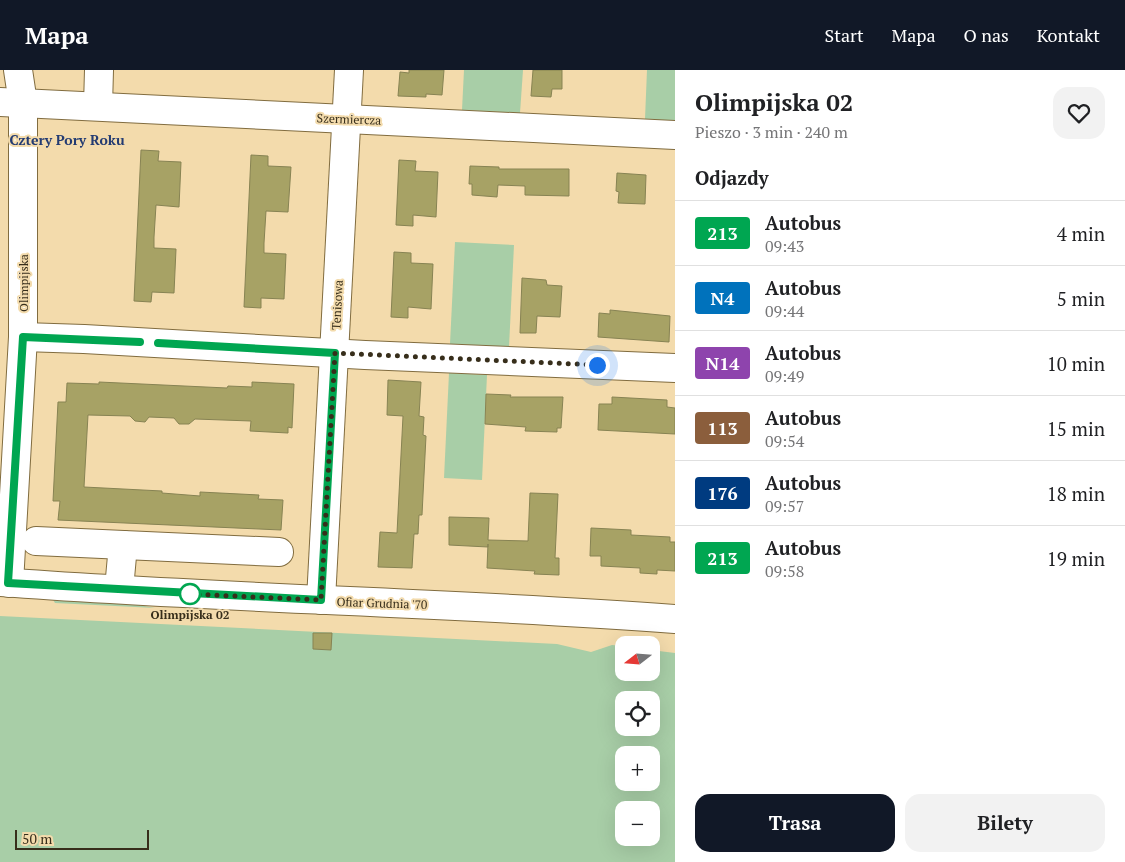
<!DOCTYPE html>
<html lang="pl">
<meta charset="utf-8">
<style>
:root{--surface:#fff;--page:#f2f2f2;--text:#202124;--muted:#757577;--line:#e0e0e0;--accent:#111827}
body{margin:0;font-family:"PT Serif",serif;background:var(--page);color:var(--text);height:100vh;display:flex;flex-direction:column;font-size:19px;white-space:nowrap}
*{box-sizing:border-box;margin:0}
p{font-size:16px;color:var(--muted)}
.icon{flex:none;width:28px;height:28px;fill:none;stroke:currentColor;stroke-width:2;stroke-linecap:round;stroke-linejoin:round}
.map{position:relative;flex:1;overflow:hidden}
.drawer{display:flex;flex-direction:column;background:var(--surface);width:450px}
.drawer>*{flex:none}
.badge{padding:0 10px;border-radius:4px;font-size:18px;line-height:32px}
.needle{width:32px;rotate:253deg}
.buttons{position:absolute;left:615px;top:566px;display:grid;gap:10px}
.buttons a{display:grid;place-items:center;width:45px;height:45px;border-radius:10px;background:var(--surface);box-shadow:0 5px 20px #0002;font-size:25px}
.scale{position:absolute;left:15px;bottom:12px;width:134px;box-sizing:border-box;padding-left:5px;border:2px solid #372e1b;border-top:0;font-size:14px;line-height:18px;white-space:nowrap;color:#372e1b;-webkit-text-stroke:4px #f3dbac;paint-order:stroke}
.you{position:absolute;width:25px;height:25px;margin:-12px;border:4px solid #fff;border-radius:50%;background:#1a73e8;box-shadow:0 0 0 8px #1a73e833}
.map>.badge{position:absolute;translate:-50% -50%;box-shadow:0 0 0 2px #fff}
h2{padding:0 20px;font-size:19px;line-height:45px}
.round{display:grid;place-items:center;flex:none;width:52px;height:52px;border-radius:15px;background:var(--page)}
.overview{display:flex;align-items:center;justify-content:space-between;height:85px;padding:0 20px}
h1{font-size:24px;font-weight:700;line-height:38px}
.primary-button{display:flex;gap:10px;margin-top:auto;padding:10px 20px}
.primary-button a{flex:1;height:58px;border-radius:15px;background:var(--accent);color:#fff;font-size:20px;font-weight:700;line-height:58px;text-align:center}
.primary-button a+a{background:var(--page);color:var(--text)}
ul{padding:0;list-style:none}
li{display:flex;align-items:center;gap:15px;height:65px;padding:0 20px;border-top:1px solid var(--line)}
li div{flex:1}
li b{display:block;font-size:19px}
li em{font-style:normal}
li .badge{min-width:55px;font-weight:700;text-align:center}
header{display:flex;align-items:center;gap:30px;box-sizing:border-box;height:70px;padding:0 25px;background:var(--accent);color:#fff}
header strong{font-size:24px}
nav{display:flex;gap:28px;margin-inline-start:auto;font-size:18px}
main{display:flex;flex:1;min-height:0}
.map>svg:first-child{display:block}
</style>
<header>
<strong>Mapa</strong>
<nav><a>Start</a><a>Mapa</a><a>O nas</a><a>Kontakt</a></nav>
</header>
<main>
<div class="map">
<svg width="675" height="792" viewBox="0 0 675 792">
<rect width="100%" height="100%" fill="#f3dbac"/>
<g fill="#a8cea7" fill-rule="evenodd">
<path d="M464,0H523L520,43L462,40Z"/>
<path d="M647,0H675V51L645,49Z"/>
<path d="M455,172L514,175L509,277L450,274Z"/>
<path d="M449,303L487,305L482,410L444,408Z"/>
<path d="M52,528L118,531L155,538L55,533Z"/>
<path d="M0,546L557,574L591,582L612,575L624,576V602H651V580L675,583V792H0ZM624,630H651V658H624ZM624,685H651V712H624ZM624,740H651V768H624Z"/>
</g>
<g fill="#a7a265" stroke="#878353">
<path d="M409,0H444L442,25L426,24V27L398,26L400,2L409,3Z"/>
<path d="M533,0H562V19H552L551,27L531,26Z"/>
<path d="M141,80L159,81L158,91L181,92L179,137L156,135L154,167V178L176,179L174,223L152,222L151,232L134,231Z"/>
<path d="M251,85L268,86V96L291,97L288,142L266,141L264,173V183L286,184L284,229L261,228V238L244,237Z"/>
<path d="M399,90L416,91L415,101L438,102L436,147L413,145V156L396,155Z"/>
<path d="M470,96L499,97V99H569V126L525,125V116L498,115L497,127L472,125V114H469Z"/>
<path d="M617,103L646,105L645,134L618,133L619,122L616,121Z"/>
<path d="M394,182L411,183V193L433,194L431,239L408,237V248L391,247Z"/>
<path d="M522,208L546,210L547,215L562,216L560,247L537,246L536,263H520Z"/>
<path d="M610,240L670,246L669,272L598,267L599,243L610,244Z"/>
<path d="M388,310L421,312L419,346L424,347L423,365L426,366L422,445H419L418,464H414L412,498L378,497L380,462L397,463L403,346L387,345Z"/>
<path d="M99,312L227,318L228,316L252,317V312L294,314L292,358L288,357V363L250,361L251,351L195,349L189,354H179L174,348L149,347L145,352L135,351L130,346L88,345L84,417L162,421V423L200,426V422L259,425L258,429L283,430L281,460L58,450L60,431H53L58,332H66L67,313L99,314Z"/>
<path d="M486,324L511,325L510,327H563L561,358H557V362L525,361L526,357L485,354Z"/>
<path d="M612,327L667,330V337L675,338V364L598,360L599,334H612Z"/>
<path d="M530,423L558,424L555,488H559V505L534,504L535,501L487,498L488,474V477L449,475V447L489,448L488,470L528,471Z"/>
<path d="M591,458L631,460V465L670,467V472H675V501L657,500V504L640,503V498L601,496V486H590Z"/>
<path d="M313,563H332L331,580L313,579Z"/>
</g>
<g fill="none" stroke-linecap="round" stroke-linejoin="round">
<defs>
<g id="minor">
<path d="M0,32L675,65"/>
<path d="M98,36L99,0"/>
<path d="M23,267L84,269L365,285L675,298"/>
<path d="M36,471L279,482"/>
<path d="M0,512C225,529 450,532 675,549"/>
<path d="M9,513L23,267V33L18,0"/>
<path d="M119,519L123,475"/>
<path d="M321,530L349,0"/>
</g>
</defs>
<use href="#minor" stroke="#816c3f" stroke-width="30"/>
<use href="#minor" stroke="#fff" stroke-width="28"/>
</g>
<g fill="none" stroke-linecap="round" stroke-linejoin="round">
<defs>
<path id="line" d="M140,272L23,267L8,513L321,530L335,283L158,273"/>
</defs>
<use href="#line" stroke="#fff" stroke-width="11"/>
<use href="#line" stroke="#00a651" stroke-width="8"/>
<path stroke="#372e1b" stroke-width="5" stroke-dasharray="0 9" d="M190,524L321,530L335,283L597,295"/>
</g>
<circle fill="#fff" stroke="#00a651" stroke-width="2.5" cx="190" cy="524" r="10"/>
<g text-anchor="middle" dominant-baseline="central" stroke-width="4" stroke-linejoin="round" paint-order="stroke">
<g font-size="12" fill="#372e1b" stroke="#f3dbac">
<text transform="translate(349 49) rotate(2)">Szermiercza</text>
<text transform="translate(23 213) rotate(-90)">Olimpijska</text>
<text transform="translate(337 235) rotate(-87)">Tenisowa</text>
<text transform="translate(382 533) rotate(2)">Ofiar Grudnia '70</text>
</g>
<g font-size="12" font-weight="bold" fill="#372e1b" stroke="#f3dbac">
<text x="190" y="544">Olimpijska 02</text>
</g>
<g font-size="14" font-weight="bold" fill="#233b72" stroke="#f3dbac">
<text x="67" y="69">Cztery Pory Roku</text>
</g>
</g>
</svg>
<div class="buttons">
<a><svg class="needle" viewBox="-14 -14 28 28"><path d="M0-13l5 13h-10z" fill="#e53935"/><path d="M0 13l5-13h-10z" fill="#757577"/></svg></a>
<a><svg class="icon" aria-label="locate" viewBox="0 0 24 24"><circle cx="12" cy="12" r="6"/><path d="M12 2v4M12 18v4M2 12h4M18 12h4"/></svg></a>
<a>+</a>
<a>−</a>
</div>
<div class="scale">50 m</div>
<div class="you" style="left:597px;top:295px"></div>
</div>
<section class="drawer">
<div class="overview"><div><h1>Olimpijska 02</h1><p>Pieszo · 3 min · 240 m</p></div><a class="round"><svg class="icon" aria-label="heart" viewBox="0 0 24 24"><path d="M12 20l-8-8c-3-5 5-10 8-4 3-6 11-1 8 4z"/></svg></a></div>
<h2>Odjazdy</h2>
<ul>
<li><span class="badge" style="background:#00a651;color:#fff">213</span><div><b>Autobus</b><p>09:43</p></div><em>4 min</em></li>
<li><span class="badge" style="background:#0072bc;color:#fff">N4</span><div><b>Autobus</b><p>09:44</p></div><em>5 min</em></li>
<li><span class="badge" style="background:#8e44ad;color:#fff">N14</span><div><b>Autobus</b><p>09:49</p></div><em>10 min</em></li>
<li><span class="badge" style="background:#8b5e3c;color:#fff">113</span><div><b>Autobus</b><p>09:54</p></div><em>15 min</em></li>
<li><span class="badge" style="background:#003b80;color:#fff">176</span><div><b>Autobus</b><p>09:57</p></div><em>18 min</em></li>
<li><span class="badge" style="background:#00a651;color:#fff">213</span><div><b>Autobus</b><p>09:58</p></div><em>19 min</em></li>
</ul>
<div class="primary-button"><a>Trasa</a><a>Bilety</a></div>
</section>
</main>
